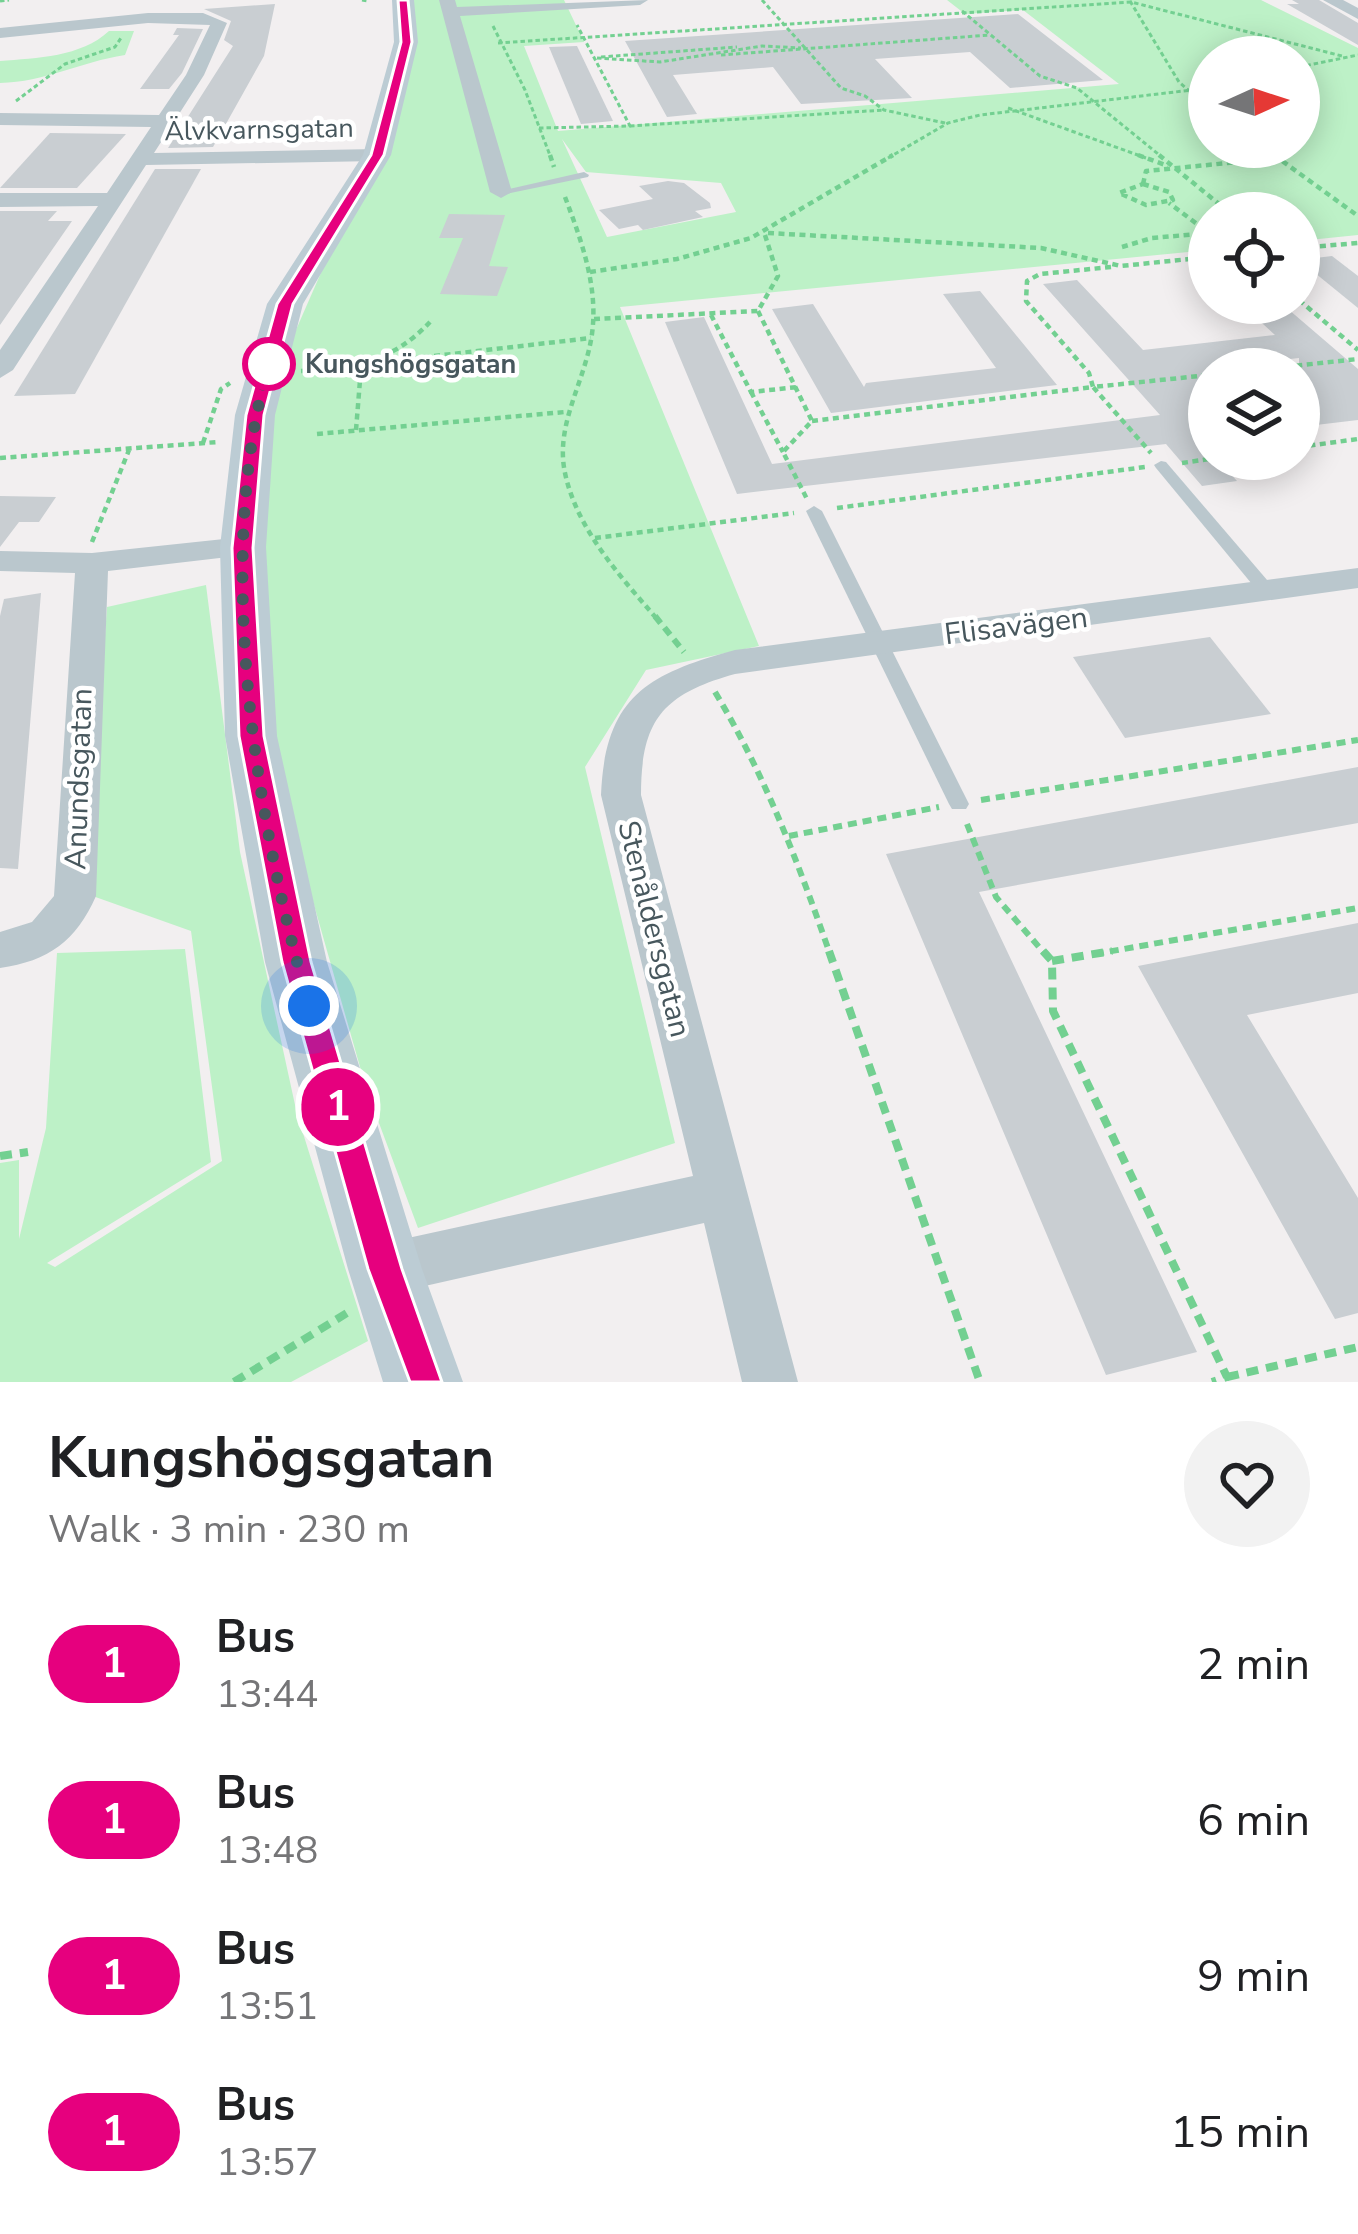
<!DOCTYPE html>
<meta charset="utf-8">
<style>
:root{--surface:#fff;--page:#f2f2f2;--text:#202124;--muted:#757577}
body{margin:0;font-family:"Nunito Sans",sans-serif;background:var(--page);color:var(--text);height:100vh;display:flex;flex-direction:column;font-size:45px;white-space:nowrap}
*{box-sizing:border-box;margin:0}
p{font-size:39px;color:var(--muted)}
.icon{flex:none;width:66px;height:66px;fill:none;stroke:currentColor;stroke-width:2;stroke-linecap:round;stroke-linejoin:round}
.map{position:relative;height:1382px;overflow:hidden}
.drawer{display:flex;flex-direction:column;background:var(--surface);flex:1}
.drawer>*{flex:none}
.badge{padding:0 24px;border-radius:39px;font-size:42px;line-height:78px}
.needle{width:78px;rotate:87deg}
.buttons{position:absolute;left:1188px;top:36px;display:grid;gap:24px}
.buttons a{display:grid;place-items:center;width:132px;height:132px;border-radius:50%;background:var(--surface);box-shadow:0 6px 30px #0003;font-size:60px}
.you{position:absolute;width:60px;height:60px;margin:-30px;border:9px solid #fff;border-radius:50%;background:#1a73e8;box-shadow:0 0 0 18px #1a73e833}
.map>.badge{position:absolute;translate:-50% -50%;box-shadow:0 0 0 6px #fff}
.round{display:grid;place-items:center;flex:none;width:126px;height:126px;border-radius:63px;background:var(--page)}
.headline{display:flex;align-items:center;justify-content:space-between;height:204px;padding:0 48px}
h1{font-size:57px;font-weight:700;line-height:90px}
ul{padding:0;list-style:none}
li{display:flex;align-items:center;gap:36px;height:156px;padding:0 48px}
li div{flex:1}
li b{display:block;font-size:45px}
li em{font-style:normal}
li .badge{min-width:132px;font-weight:700;text-align:center}
.map>svg:first-child{display:block}
</style>
<div class="map">
<svg width="1358" height="1382" viewBox="0 0 1358 1382">
<rect width="100%" height="100%" fill="#f2eff0"/>
<g fill="#bdf1c7" fill-rule="evenodd">
<path d="M411,0H564L584,42L524,46L558,131L1119,84L1023,10L965,14L947,0H1261L1358,48V235L1299,241V213H1209V250L620,307L759,646L646,670L585,767L675,1143L418,1228L366,1088L272,757L262,537L271,387L327,259L381,155ZM1209,57H1299V147H1209ZM562,139L586,172L721,183L736,212L607,237Z"/>
<path d="M109,31H134L125,55C80,62 45,82 0,83V61C37,58 81,57 109,31Z"/>
<path d="M206,585L240,852L297,1114L368,1341L291,1382H0V1163L19,1160V1239L46,1128L57,953L185,949L211,1162L47,1263L55,1267L222,1161L191,931L87,894L107,607Z"/>
</g>
<g fill="#c9ced2">
<path d="M1292,0H1319L1358,23V45L1287,4H1299Z"/>
<path d="M275,4L264,56L213,147L168,148L233,46L224,40L231,21L204,9Z"/>
<path d="M1018,14L1103,80L1010,88L970,52L875,59L912,98L801,104L773,67L673,75L697,114L667,117L625,41Z"/>
<path d="M177,28L203,29L182,73L169,89H140L179,35H173Z"/>
<path d="M577,46L613,121L581,124L549,47Z"/>
<path d="M50,133L126,134L77,188H0Z"/>
<path d="M155,169H201L75,394L14,396Z"/>
<path d="M668,181L684,183L710,203L711,208L695,211L703,217L643,230L638,225L619,229L599,210L653,199L639,186Z"/>
<path d="M0,211H57L48,221H72L0,325Z"/>
<path d="M449,214L505,215L489,266L508,267L497,296L440,294L463,238H439Z"/>
<path d="M1332,256L1358,276V308L1299,260Z"/>
<path d="M1077,280L1143,350L1275,335L1240,303H1281L1358,369V420L1299,427V358L1209,368V459H1217L1237,481L1202,486L1166,444L737,494L665,322L704,317L772,464L1160,415L1043,284Z"/>
<path d="M980,291L1057,385L831,413L772,309L813,304L864,387L866,383L996,368L943,294Z"/>
<path d="M0,496L56,497L39,522H19L0,547Z"/>
<path d="M41,593L18,869L0,868V616L4,599Z"/>
<path d="M1210,637L1271,714L1125,738L1073,657Z"/>
<path d="M1358,767V823L979,892L1197,1352L1106,1375L886,854Z"/>
<path d="M1358,923V993L1247,1015L1358,1198V1313L1335,1319L1138,966Z"/>
</g>
<g fill="none" stroke-linecap="round" stroke-linejoin="round">
<g stroke="#73d091" stroke-width="3" stroke-dasharray="4.5 3" stroke-linecap="butt">
<path d="M362,0L368,1"/>
<path d="M762,0L841,88L865,96L884,110L945,123"/>
<path d="M0,1L9,0"/>
<path d="M1130,1L1179,82L1209,108"/>
<path d="M962,11L1040,76L1077,88L1163,158"/>
<path d="M493,26L525,90L551,158"/>
<path d="M498,43L1131,2L1342,56"/>
<path d="M721,55L990,35"/>
<path d="M601,57L737,47"/>
<path d="M597,58L660,62L762,46L801,48"/>
<path d="M1299,67L1358,55"/>
<path d="M16,101L65,64L115,47L121,38"/>
<path d="M1008,108L1146,158"/>
<path d="M630,126L884,110"/>
<path d="M539,128L630,126L577,25"/>
<path d="M1263,147L1278,158"/>
<path d="M888,158L948,123L980,115L1209,88"/>
</g>
<g stroke="#73d091" stroke-width="4.5" stroke-dasharray="6 4.5" stroke-linecap="butt">
<path d="M550,155L554,167"/>
<path d="M1138,155L1168,166"/>
<path d="M1159,155L1230,213"/>
<path d="M1274,155L1358,216"/>
<path d="M1143,184L1146,171L1279,158"/>
<path d="M1143,184L1169,192L1173,200L1146,205L1119,193Z"/>
<path d="M565,197C582,242 600,291 591,340C583,385 555,426 565,473C577,530 621,577 657,619"/>
<path d="M768,233L1041,248L1121,266L1209,257"/>
<path d="M1122,247L1152,238L1209,233L1169,203"/>
<path d="M1299,248L1358,243"/>
<path d="M1111,267L1040,274L1027,281L1026,301L1089,373L1093,387L1209,375"/>
<path d="M590,272L677,259L751,238L893,155"/>
<path d="M1299,300L1358,350"/>
<path d="M758,311L812,421L783,452L807,499"/>
<path d="M711,315L751,392L798,387"/>
<path d="M594,319L758,311L778,276L764,232"/>
<path d="M382,362L591,338"/>
<path d="M1265,369L1358,359"/>
<path d="M301,371C355,368 392,362 430,322"/>
<path d="M751,392L783,452"/>
<path d="M812,421L1093,387L1151,453"/>
<path d="M356,430L361,368"/>
<path d="M317,434L565,412"/>
<path d="M203,443L221,389L230,383"/>
<path d="M1299,447L1358,439"/>
<path d="M0,458L218,442"/>
<path d="M1182,463L1209,459"/>
<path d="M837,508L1145,467"/>
<path d="M595,538L794,513"/>
<path d="M92,542L129,450"/>
</g>
<g stroke="#73d091" stroke-width="6" stroke-dasharray="9 6" stroke-linecap="butt">
<path d="M655,616L684,652"/>
<path d="M715,692C765,775 798,862 830,954"/>
<path d="M981,800L1358,740"/>
<path d="M967,824L996,897L1045,954"/>
<path d="M789,836L939,807"/>
<path d="M1095,954L1358,908"/>
</g>
<g stroke="#73d091" stroke-width="8" stroke-dasharray="12 8" stroke-linecap="butt">
<path d="M829,951L980,1382"/>
<path d="M1043,951L1052,961L1053,1011L1227,1377L1212,1382"/>
<path d="M1052,961L1112,951"/>
<path d="M0,1156L28,1152"/>
<path d="M1227,1377L1358,1347"/>
<path d="M234,1382L347,1313"/>
</g>
<g fill="#bac7cd" fill-rule="evenodd">
<path d="M584,172L589,175L588,177L501,195L496,192Z"/>
<path d="M1161,461L1166,462L1273,587L1275,591L1273,595H1261L1156,468L1154,465Z"/>
<path d="M814,506L822,511L969,804L966,809H952L949,804L806,511Z"/>
</g>
<g fill="#bac7cd" fill-rule="evenodd">
<path d="M439,0H455L457,7L648,0L640,5L460,16L512,192L501,198L490,192Z"/>
<path d="M1323,0H1343L1358,8V19Z"/>
<path d="M148,13H203L227,23L204,75L154,153L377,149L387,155L377,161L146,165L13,370L0,378V350L98,206L0,207V193H107L151,127L0,125V113L159,115L186,75L210,25L148,23L0,38V28Z"/>
<path d="M243,537L259,547L254,554L108,571L96,896C76,941 49,961 0,968V932L32,922L54,896L75,573L0,571V551L92,553Z"/>
<path d="M1358,568V588L735,674C663,694 641,720 641,795L798,1382H742L704,1223L385,1295L366,1288L359,1269L366,1250L385,1243L693,1176L601,795C605,697 647,674 735,650Z"/>
</g>
<path fill="#bcccd4" fill-rule="evenodd" d="M392,0H414L418,42L391,155L303,304L275,415L266,547L277,736L327,962L422,1269L463,1382H383L348,1269L265,962L225,736L220,547L235,415L267,304L363,155L394,42Z"/>
</g>
<path fill="#e6007e" stroke="#fff" stroke-width="3" d="M398,0H408L412,42L384,155L293,304L264,415L253,548L264,736L311,962L402,1269L442,1382H410L368,1269L282,962L239,736L232,548L246,415L277,304L371,155L401,42Z"/>
<g fill="none" stroke-linecap="round" stroke-linejoin="round">
<path stroke="#47575d" stroke-width="12" stroke-dasharray="0 21.6" d="M269,364C213,555 255,817 309,1006"/>
</g>
<circle fill="#fff" stroke="#e6007e" stroke-width="6" cx="269" cy="364" r="24"/>
<g text-anchor="middle" dominant-baseline="central" stroke-width="9" stroke-linejoin="round" paint-order="stroke">
<g font-size="27" fill="#47575d" stroke="#fff">
<text transform="translate(259 130) rotate(-1)">Älvkvarnsgatan</text>
</g>
<g font-size="27" font-weight="bold" fill="#47575d" stroke="#fff" text-anchor="start">
<text x="305" y="364">Kungshögsgatan</text>
</g>
<g font-size="30" fill="#47575d" stroke="#fff">
<text transform="translate(1016 626) rotate(-7)">Flisavägen</text>
<text transform="translate(79 779) rotate(-88)">Anundsgatan</text>
<text transform="translate(654 929) rotate(76)">Stenåldersgatan</text>
</g>
</g>
</svg>
<div class="buttons">
<a><svg class="needle" viewBox="-14 -14 28 28"><path d="M0-13l5 13h-10z" fill="#e53935"/><path d="M0 13l5-13h-10z" fill="#757577"/></svg></a>
<a><svg class="icon" aria-label="locate" viewBox="0 0 24 24"><circle cx="12" cy="12" r="6"/><path d="M12 2v4M12 18v4M2 12h4M18 12h4"/></svg></a>
<a><svg class="icon" aria-label="layers" viewBox="0 0 24 24"><path d="M12 4l9 5-9 5-9-5zM3 14l9 5 9-5"/></svg></a>
</div>
<div class="you" style="left:309px;top:1006px"></div>
<b class="badge" style="left:338px;top:1107px;background:#e6007e;color:#fff">1</b>
</div>
<section class="drawer">
<div class="headline"><div><h1>Kungshögsgatan</h1><p>Walk · 3 min · 230 m</p></div><a class="round"><svg class="icon" aria-label="heart" viewBox="0 0 24 24"><path d="M12 20l-8-8c-3-5 5-10 8-4 3-6 11-1 8 4z"/></svg></a></div>
<ul>
<li><span class="badge" style="background:#e6007e;color:#fff">1</span><div><b>Bus</b><p>13:44</p></div><em>2 min</em></li>
<li><span class="badge" style="background:#e6007e;color:#fff">1</span><div><b>Bus</b><p>13:48</p></div><em>6 min</em></li>
<li><span class="badge" style="background:#e6007e;color:#fff">1</span><div><b>Bus</b><p>13:51</p></div><em>9 min</em></li>
<li><span class="badge" style="background:#e6007e;color:#fff">1</span><div><b>Bus</b><p>13:57</p></div><em>15 min</em></li>
</ul>
</section>
